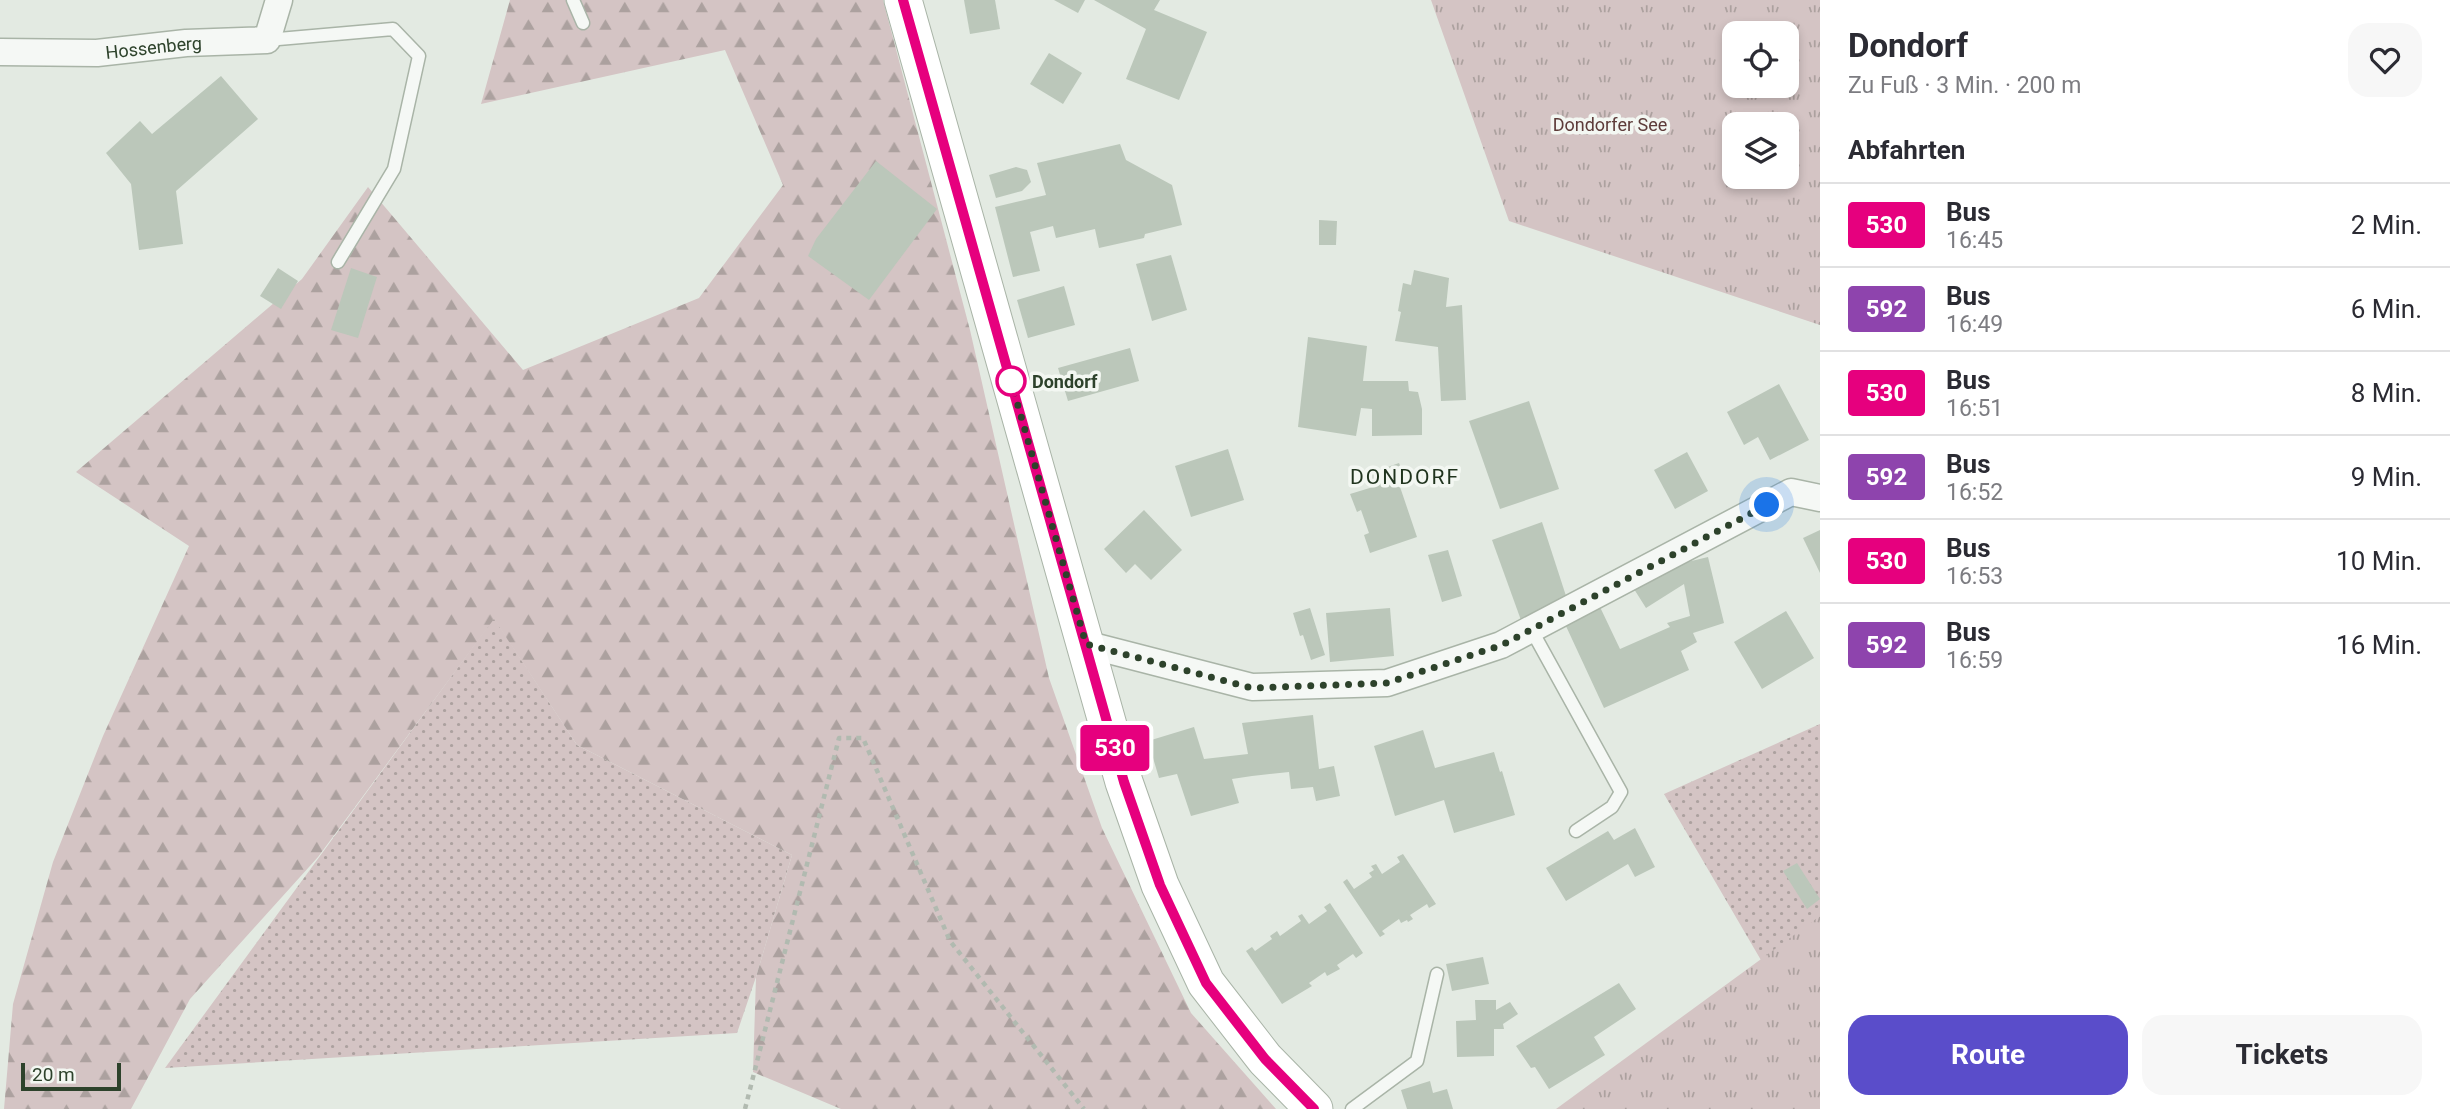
<!DOCTYPE html>
<html lang="de">
<meta charset="utf-8">
<style>
:root{--surface:#fff;--page:#f7f7f7;--text:#2b2b33;--muted:#7c7c81;--line:#e1e1e2;--accent:#5a4dca}
body{margin:0;font-family:Roboto,sans-serif;background:var(--page);color:var(--text);height:100vh;display:flex;flex-direction:column;font-size:26px;white-space:nowrap}
*{box-sizing:border-box;margin:0}
p{font-size:23px;color:var(--muted)}
.icon{flex:none;width:38px;height:38px;fill:none;stroke:currentColor;stroke-width:2;stroke-linecap:round;stroke-linejoin:round}
.map{position:relative;flex:1;overflow:hidden}
.sheet{display:flex;flex-direction:column;background:var(--surface);width:630px}
.sheet>*{flex:none}
.badge{padding:0 14px;border-radius:5px;font-size:24px;line-height:46px}
.buttons{position:absolute;left:1722px;top:21px;display:grid;gap:14px}
.buttons a{display:grid;place-items:center;width:77px;height:77px;border-radius:14px;background:var(--surface);box-shadow:0 4px 10px #0003;font-size:35px}
.scale{position:absolute;left:21px;bottom:18px;width:100px;box-sizing:border-box;padding-left:7px;border:4px solid #2d422b;border-top:0;font-size:19px;line-height:24px;white-space:nowrap;color:#2d422b;-webkit-text-stroke:5px #f3f7f2;paint-order:stroke}
.you{position:absolute;width:35px;height:35px;margin:-18px;border:5px solid #fff;border-radius:50%;background:#1a73e8;box-shadow:0 0 0 10px #1a73e833}
.map>.badge{position:absolute;translate:-50% -50%;box-shadow:0 0 0 4px #fff}
h2{padding:0 28px;font-size:26px;line-height:63px}
.round{display:grid;place-items:center;flex:none;width:74px;height:74px;border-radius:21px;background:var(--page)}
.headline{display:flex;align-items:center;justify-content:space-between;height:119px;padding:0 28px}
h1{font-size:33px;font-weight:700;line-height:52px}
.primary-button{display:flex;gap:14px;margin-top:auto;padding:14px 28px}
.primary-button a{flex:1;height:80px;border-radius:21px;background:var(--accent);color:#fff;font-size:28px;font-weight:700;line-height:80px;text-align:center}
.primary-button a+a{background:var(--page);color:var(--text)}
ul{padding:0;list-style:none}
li{display:flex;align-items:center;gap:21px;height:84px;padding:0 28px;border-top:2px solid var(--line)}
li div{flex:1}
li b{display:block;font-size:26px}
li em{font-style:normal}
li .badge{min-width:77px;font-weight:700;text-align:center}
main{display:flex;flex:1;min-height:0}
.map>svg:first-child{display:block}
</style>
<main>
<div class="map">
<svg width="1820" height="1109" viewBox="0 0 1820 1109">
<defs>
<pattern id="grass-dots" width="8" height="8" patternUnits="userSpaceOnUse" patternTransform="scale(1.75)"><rect width="8" height="8" fill="#d4c4c4"/><path d="M2 2h.1M6 6h.1" fill="none" stroke="#aca19f" stroke-width="1.8" stroke-linecap="round"/></pattern>
<pattern id="forest-firs" width="22" height="20" patternUnits="userSpaceOnUse" patternTransform="scale(1.75)"><rect width="22" height="20" fill="#d4c4c4"/><path d="M5 1l3.5 6h-7zM16 11l3.5 6h-7z" fill="#aca19f"/></pattern>
<pattern id="park-tufts" width="24" height="20" patternUnits="userSpaceOnUse" patternTransform="scale(1.75)"><rect width="24" height="20" fill="#d4c4c4"/><path d="M3 7l-1-3M5 7V3M7 7l1-3M15 17l-1-3M17 17v-4M19 17l1-3" fill="none" stroke="#aca19f"/></pattern>
</defs>
<rect width="100%" height="100%" fill="#e3eae2"/>
<g fill="url(#grass-dots)">
<path d="M494,618L577,745L792,855L756,977L737,1033L165,1068Z"/>
<path d="M1820,724V1109H1584L1765,967L1664,794Z"/>
</g>
<path fill="url(#forest-firs)" d="M510,0H883L970,330L1049,678L1102,828L1191,1013L1276,1109H841L753,1072L756,977L792,855L577,745L494,619L318,857L190,999L131,1109H4L13,1004L53,862L103,736L189,546L76,472L302,279L368,187L523,370L699,298L783,185L725,50L481,104Z"/>
<g fill="url(#park-tufts)" fill-rule="evenodd">
<path d="M1431,0H1820V325L1509,221ZM1734,33H1787V86H1734ZM1734,124H1787V177H1734Z"/>
<path d="M1820,916V1109H1556Z"/>
</g>
<g fill="#bbc7ba">
<path d="M964,0H995L1000,29L970,34Z"/>
<path d="M1054,0H1085L1078,13Z"/>
<path d="M1094,0H1160L1154,10L1207,32L1179,100L1126,79L1146,29Z"/>
<path d="M1049,53L1082,73L1063,104L1030,84Z"/>
<path d="M221,76L258,119L176,191L183,244L139,250L131,184L106,153L140,121L152,134Z"/>
<path d="M1120,144L1126,160L1172,185L1182,225L1145,234L1144,238L1099,248L1095,229L1056,238L1053,226L1030,232L1040,271L1013,277L995,207L1046,195L1037,163Z"/>
<path d="M876,161L937,209L869,300L808,256L816,239Z"/>
<path d="M1016,167L1027,170L1031,182L1022,191L996,198L989,175Z"/>
<path d="M1319,220L1337,221L1336,245H1319Z"/>
<path d="M1171,255L1187,310L1152,321L1136,264Z"/>
<path d="M278,268L298,281L281,309L260,296Z"/>
<path d="M351,268L377,277L358,338L331,330Z"/>
<path d="M1414,270L1449,278L1446,307L1462,305L1466,400L1441,401L1438,347L1395,341L1401,312L1398,311L1403,283L1411,285Z"/>
<path d="M1064,286L1075,325L1028,338L1017,300Z"/>
<path d="M1308,337L1367,346L1363,381H1408L1409,391L1418,392L1422,409V435L1372,436V409L1361,408L1356,436L1298,427Z"/>
<path d="M1130,348L1139,381L1068,401L1058,368Z"/>
<path d="M1779,384L1809,440L1770,460L1758,437L1744,445L1727,412Z"/>
<path d="M1529,401L1559,489L1500,509L1469,421Z"/>
<path d="M1228,449L1244,500L1191,517L1175,466Z"/>
<path d="M1687,452L1708,491L1675,509L1654,470Z"/>
<path d="M1399,463L1404,475L1397,478L1417,537L1370,553L1364,535L1369,533L1361,510L1357,512L1350,494L1373,487L1368,474Z"/>
<path d="M1144,510L1182,550L1151,580L1135,564L1126,573L1104,549Z"/>
<path d="M1542,522L1567,599L1522,623L1492,540Z"/>
<path d="M1820,530V573L1803,538Z"/>
<path d="M1448,550L1462,596L1442,602L1428,555Z"/>
<path d="M1708,557L1724,623L1693,633L1697,642L1681,651L1689,670L1604,708L1565,624L1600,607L1620,649L1670,627L1667,623L1690,616L1684,584L1646,608L1634,589L1679,564Z"/>
<path d="M1310,608L1325,655L1311,660L1303,635L1300,636L1293,613Z"/>
<path d="M1390,608L1394,656L1330,662L1326,613Z"/>
<path d="M1786,611L1814,658L1762,689L1734,642Z"/>
<path d="M1313,715L1319,769L1334,766L1340,796L1316,801L1313,787L1291,789L1289,772L1252,776L1232,779L1239,803L1191,816L1177,774L1159,778L1148,741L1194,727L1204,759L1248,754L1242,723Z"/>
<path d="M1423,730L1435,768L1494,752L1500,772L1502,771L1515,815L1454,833L1444,800L1395,816L1374,746Z"/>
<path d="M1635,828L1655,867L1635,877L1628,864L1566,901L1546,868L1608,831L1614,840Z"/>
<path d="M1403,854L1436,904L1429,908L1427,904L1410,915L1413,919L1408,922L1407,920L1401,923L1399,919L1382,931L1385,934L1380,937L1343,882L1347,879L1354,889L1372,877L1369,873L1374,870L1371,866L1376,864L1382,874L1400,862L1397,857Z"/>
<path d="M1797,863L1820,899L1807,909L1783,871Z"/>
<path d="M1330,903L1363,953L1356,958L1353,954L1337,965L1340,969L1327,976L1325,972L1309,983L1312,986L1282,1004L1246,951L1252,947L1255,951L1272,939L1270,936L1277,931L1280,936L1301,921L1298,916L1302,914L1309,924L1327,911L1324,907Z"/>
<path d="M1483,957L1489,984L1452,991L1446,964Z"/>
<path d="M1619,983L1636,1009L1594,1037L1605,1055L1549,1089L1535,1067L1531,1068L1516,1046Z"/>
<path d="M1475,1000H1496V1010L1510,1002L1518,1014L1503,1024L1504,1029H1494V1056L1457,1057L1456,1021L1476,1020Z"/>
<path d="M1430,1081L1433,1093L1447,1089L1453,1109H1407L1401,1090Z"/>
</g>
<g fill="none" stroke-linecap="round" stroke-linejoin="round">
<defs>
<g id="service">
<path d="M573,0L583,23"/>
<path d="M267,40L393,29L419,56L394,169L338,262"/>
<path d="M1531,629L1621,792L1612,807L1576,831"/>
<path d="M1352,1109L1417,1061L1437,974"/>
</g>
<g id="minor">
<path id="s1" d="M0,52L97,53L186,43L267,40L279,0"/>
<path d="M1085,644L1252,687L1387,683L1501,645L1791,492L1820,498"/>
</g>
<path id="secondary" d="M903,0L1124,782L1160,885L1206,983L1265,1059L1314,1109"/>
</defs>
<use href="#service" stroke="#a9b4a7" stroke-width="15"/>
<use href="#minor" stroke="#a9b4a7" stroke-width="29"/>
<use href="#secondary" stroke="#a9b4a7" stroke-width="39"/>
<path stroke="#b1bab0" stroke-width="4.5" stroke-dasharray="5 5" stroke-linecap="butt" d="M745,1109L839,738H863L950,941L1084,1109"/>
<use href="#service" stroke="#f5f8f5" stroke-width="12"/>
<use href="#minor" stroke="#f5f8f5" stroke-width="26"/>
<use href="#secondary" stroke="#fff" stroke-width="37"/>
</g>
<g fill="none" stroke-linecap="round" stroke-linejoin="round">
<defs>
<path id="line" d="M903,0L1124,782L1160,885L1206,983L1265,1059L1314,1109"/>
</defs>
<use href="#line" stroke="#fff" stroke-width="16"/>
<use href="#line" stroke="#e6007e" stroke-width="10"/>
<path stroke="#2d422b" stroke-width="7" stroke-dasharray="0 12.6" d="M1011,381L1086,644L1252,688L1387,683L1502,645L1767,505"/>
</g>
<circle fill="#fff" stroke="#e6007e" stroke-width="3.5" cx="1011" cy="381" r="14"/>
<g text-anchor="middle" dominant-baseline="central" stroke-width="7" stroke-linejoin="round" paint-order="stroke">
<g font-size="18" fill="#2d422b" stroke="#f3f7f2">
<text stroke="none"><textPath href="#s1" startOffset="154">Hossenberg</textPath></text>
</g>
<g font-size="18" fill="#5d3b39" stroke="#f3f7f2">
<text x="1610" y="124">Dondorfer See</text>
</g>
<g font-size="18" font-weight="bold" fill="#2d422b" stroke="#f3f7f2" text-anchor="start">
<text x="1032" y="381">Dondorf</text>
</g>
<g font-size="21" letter-spacing="2" fill="#1f331d" stroke="#f3f7f2">
<text x="1405" y="477">DONDORF</text>
</g>
</g>
</svg>
<div class="buttons">
<a><svg class="icon" aria-label="locate" viewBox="0 0 24 24"><circle cx="12" cy="12" r="6"/><path d="M12 2v4M12 18v4M2 12h4M18 12h4"/></svg></a>
<a><svg class="icon" aria-label="layers" viewBox="0 0 24 24"><path d="M12 4l9 5-9 5-9-5zM3 14l9 5 9-5"/></svg></a>
</div>
<div class="scale">20 m</div>
<div class="you" style="left:1767px;top:505px"></div>
<b class="badge" style="left:1115px;top:748px;background:#e6007e;color:#fff">530</b>
</div>
<section class="sheet">
<div class="headline"><div><h1>Dondorf</h1><p>Zu Fuß · 3 Min. · 200 m</p></div><a class="round"><svg class="icon" aria-label="heart" viewBox="0 0 24 24"><path d="M12 20l-8-8c-3-5 5-10 8-4 3-6 11-1 8 4z"/></svg></a></div>
<h2>Abfahrten</h2>
<ul>
<li><span class="badge" style="background:#e6007e;color:#fff">530</span><div><b>Bus</b><p>16:45</p></div><em>2 Min.</em></li>
<li><span class="badge" style="background:#8e44ad;color:#fff">592</span><div><b>Bus</b><p>16:49</p></div><em>6 Min.</em></li>
<li><span class="badge" style="background:#e6007e;color:#fff">530</span><div><b>Bus</b><p>16:51</p></div><em>8 Min.</em></li>
<li><span class="badge" style="background:#8e44ad;color:#fff">592</span><div><b>Bus</b><p>16:52</p></div><em>9 Min.</em></li>
<li><span class="badge" style="background:#e6007e;color:#fff">530</span><div><b>Bus</b><p>16:53</p></div><em>10 Min.</em></li>
<li><span class="badge" style="background:#8e44ad;color:#fff">592</span><div><b>Bus</b><p>16:59</p></div><em>16 Min.</em></li>
</ul>
<div class="primary-button"><a>Route</a><a>Tickets</a></div>
</section>
</main>
